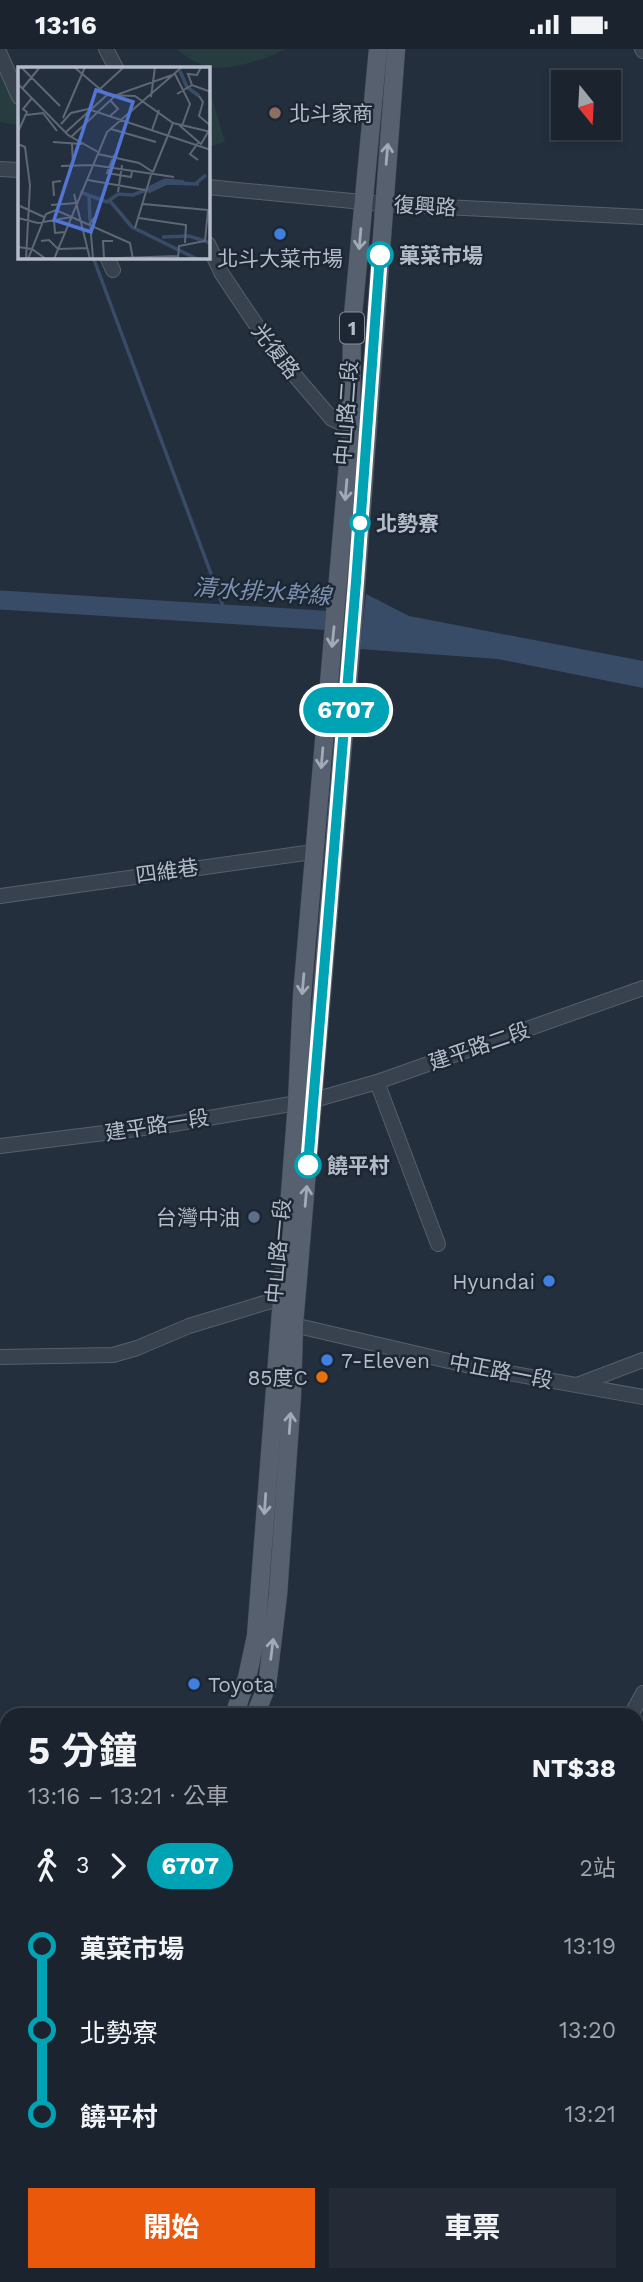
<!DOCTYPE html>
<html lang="zh-TW">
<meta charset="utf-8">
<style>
:root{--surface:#1b232e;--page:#242b36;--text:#f1f3f6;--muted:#a0a4aa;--line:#39404a;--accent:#ea580c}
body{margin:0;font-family:"Work Sans","Noto Sans TC",sans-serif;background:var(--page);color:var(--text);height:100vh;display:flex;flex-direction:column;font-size:26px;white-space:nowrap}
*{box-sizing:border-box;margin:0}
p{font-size:23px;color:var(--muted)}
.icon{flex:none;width:38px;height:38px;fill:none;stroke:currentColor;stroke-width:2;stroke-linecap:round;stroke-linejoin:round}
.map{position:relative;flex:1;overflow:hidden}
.drawer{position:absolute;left:0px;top:1659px;width:644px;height:574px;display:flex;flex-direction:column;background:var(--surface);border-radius:21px 21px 0 0;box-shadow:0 4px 10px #0003,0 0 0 2px var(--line)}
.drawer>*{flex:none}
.badge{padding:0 14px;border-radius:23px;font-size:24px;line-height:46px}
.needle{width:46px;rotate:162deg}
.controls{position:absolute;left:551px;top:21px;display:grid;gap:14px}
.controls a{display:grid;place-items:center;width:70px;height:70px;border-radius:0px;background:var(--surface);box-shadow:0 4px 10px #0003,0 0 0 2px var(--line);font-size:35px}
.map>.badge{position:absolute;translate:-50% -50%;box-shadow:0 0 0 4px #fff}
.legs{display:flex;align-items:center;gap:10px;height:77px;padding:0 28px;font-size:23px}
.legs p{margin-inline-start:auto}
.summary{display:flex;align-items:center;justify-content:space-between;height:119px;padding:0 28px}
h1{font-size:38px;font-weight:700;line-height:52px}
.cta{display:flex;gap:14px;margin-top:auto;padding:14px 28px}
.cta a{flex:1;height:80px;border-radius:0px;background:var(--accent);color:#fff;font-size:28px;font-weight:700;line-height:80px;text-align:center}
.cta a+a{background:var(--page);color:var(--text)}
ul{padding:0 28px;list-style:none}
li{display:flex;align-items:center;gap:24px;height:84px;font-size:26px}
li i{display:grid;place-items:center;width:10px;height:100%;margin:0 9px;background:currentColor}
li i::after{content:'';width:18px;height:18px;margin:-9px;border:5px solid;border-radius:50%;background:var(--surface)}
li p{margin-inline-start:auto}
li:first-child i{background:linear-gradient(#0000 50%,currentColor 0)}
li:last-child i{background:linear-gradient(currentColor 50%,#0000 0)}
.status{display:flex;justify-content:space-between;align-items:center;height:49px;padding:0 35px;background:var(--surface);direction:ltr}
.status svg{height:19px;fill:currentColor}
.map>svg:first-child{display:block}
</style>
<div class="status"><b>13:16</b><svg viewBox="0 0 49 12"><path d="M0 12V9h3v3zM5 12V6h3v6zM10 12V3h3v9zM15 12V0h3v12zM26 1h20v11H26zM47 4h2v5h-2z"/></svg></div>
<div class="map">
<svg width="643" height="2233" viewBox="0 0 643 2233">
<rect width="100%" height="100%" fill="#242f3e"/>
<g fill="#263c3f">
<path d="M177,0H285C268,10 237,19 216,19C202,18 187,9 177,0Z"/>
<path d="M0,15L19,61V76L0,73Z"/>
<path d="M208,36L225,93L208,98Z"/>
</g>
<path fill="#394c67" d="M366,545L409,567L643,612V639L498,610L360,600Z"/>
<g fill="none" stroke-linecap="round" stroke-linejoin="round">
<g stroke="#394c67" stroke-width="3.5">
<path d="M93,208L226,565"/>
<path d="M518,2226L536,2233"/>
<path d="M262,2233L281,2226"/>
</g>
<path stroke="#394c67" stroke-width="19" d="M0,551L352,573"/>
<defs>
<g id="minor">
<path d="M106,0L116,19"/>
<path d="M642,0L643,2"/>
<path d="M0,5L19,48"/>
<path d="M0,120L19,121"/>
<path d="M208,138L383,155L643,168"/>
<path d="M208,195L222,225L273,301L332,370L358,382"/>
<path d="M107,208L113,221"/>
<path d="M0,847L334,800"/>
<path d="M377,1033L438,1195"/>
<path d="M0,1097L168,1076L314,1051L377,1033L643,939"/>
<path d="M285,1274L470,1317L643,1348"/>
<path d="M0,1308L113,1306L137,1299L189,1277L281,1249H292"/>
<path d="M577,1336L643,1311"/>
<path d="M631,1666L643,1644"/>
<path d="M637,1898H643"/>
<path d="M0,1899H7"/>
<path d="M493,2226L510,2233"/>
<path d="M291,2233L310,2226"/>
</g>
<g id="major">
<path d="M234,1666L247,1629L256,1587L297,1054L302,947L351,380L352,277L378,0"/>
<path d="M255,1666L267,1637L278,1546L292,1346L294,1276L354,564L396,0"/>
<path d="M0,2032L7,2021"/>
<path d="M0,2071L7,2060"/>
</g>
</defs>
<use href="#minor" stroke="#565f6c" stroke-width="16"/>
<use href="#major" stroke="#414a57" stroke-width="19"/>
<use href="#minor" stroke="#38414e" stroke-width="14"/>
<use href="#major" stroke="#56606e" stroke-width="18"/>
</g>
<defs><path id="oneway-shaft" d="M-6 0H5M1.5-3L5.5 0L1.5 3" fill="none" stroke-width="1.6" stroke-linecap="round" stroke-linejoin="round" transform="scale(1.75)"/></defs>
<g stroke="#a1aab7">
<use href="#oneway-shaft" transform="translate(387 105) rotate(-85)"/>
<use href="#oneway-shaft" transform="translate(360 190) rotate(95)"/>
<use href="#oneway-shaft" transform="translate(346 441) rotate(95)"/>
<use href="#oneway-shaft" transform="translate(333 588) rotate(96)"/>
<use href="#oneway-shaft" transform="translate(322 709) rotate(95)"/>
<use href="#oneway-shaft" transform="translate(303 935) rotate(95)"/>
<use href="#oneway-shaft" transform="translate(306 1147) rotate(-85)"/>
<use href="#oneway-shaft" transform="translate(290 1374) rotate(-86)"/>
<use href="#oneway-shaft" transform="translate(265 1455) rotate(94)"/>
<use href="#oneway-shaft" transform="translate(272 1600) rotate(-83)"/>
</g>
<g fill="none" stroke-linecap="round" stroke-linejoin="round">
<defs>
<path id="line-1" d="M308,1116L356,533L380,206"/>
</defs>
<use href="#line-1" stroke="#fff" stroke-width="16"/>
<use href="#line-1" stroke="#00a3b4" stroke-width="10"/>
</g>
<circle fill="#8d6e63" stroke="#1d2633" stroke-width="2.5" cx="275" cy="64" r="7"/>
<g fill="#3f7fe0" stroke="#1d2633" stroke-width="2.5">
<circle cx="280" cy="185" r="7"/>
<circle cx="549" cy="1232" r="7"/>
<circle cx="327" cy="1311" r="7"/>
<circle cx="194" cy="1635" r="7"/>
</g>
<g fill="#fff" stroke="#00a3b4" stroke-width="3.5">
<circle cx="380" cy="206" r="12"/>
<circle cx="360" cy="474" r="9"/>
<circle cx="308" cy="1116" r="12"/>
</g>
<circle fill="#5c6f8a" stroke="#1d2633" stroke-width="2.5" cx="254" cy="1168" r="7"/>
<circle fill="#e8710a" stroke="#1d2633" stroke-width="2.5" cx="322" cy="1328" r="7"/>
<g text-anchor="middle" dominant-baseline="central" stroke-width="5" stroke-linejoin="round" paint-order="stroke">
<rect fill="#1d2633" stroke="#878f9c" stroke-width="2" x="340" y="263.5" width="24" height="31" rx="5"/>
<g font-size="19" font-weight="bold" fill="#b4bcc9">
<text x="352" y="279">1</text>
</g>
<g font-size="21" fill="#b4bcc9" stroke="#1d2633" text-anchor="start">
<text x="289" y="64">北斗家商</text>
<text x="280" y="209" text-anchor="middle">北斗大菜市場</text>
<text x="240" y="1168" text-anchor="end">台灣中油</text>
<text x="535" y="1232" text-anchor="end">Hyundai</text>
<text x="341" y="1311">7-Eleven</text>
<text x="308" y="1328" text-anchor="end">85度C</text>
<text x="208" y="1635">Toyota</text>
</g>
<g font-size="21" fill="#b4bcc9" stroke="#1d2633">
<text transform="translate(425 157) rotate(3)">復興路</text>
<text transform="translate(276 302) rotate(52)">光復路</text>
<text transform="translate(346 364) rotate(-86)">中山路二段</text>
<text transform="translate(167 822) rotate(-8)">四維巷</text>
<text transform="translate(479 997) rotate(-19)">建平路二段</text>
<text transform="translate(157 1076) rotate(-9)">建平路一段</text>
<text transform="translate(278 1202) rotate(-85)">中山路一段</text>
<text transform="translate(501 1322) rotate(11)">中正路一段</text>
</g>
<g font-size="21" font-weight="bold" fill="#b4bcc9" stroke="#1d2633" text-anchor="start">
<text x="399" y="206">菓菜市場</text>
<text x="376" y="474">北勢寮</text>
<text x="327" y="1116">饒平村</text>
</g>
<g font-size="23" font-style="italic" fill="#7c92b1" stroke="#1d2633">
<text transform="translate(262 543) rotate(4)">清水排水幹線</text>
</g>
</g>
<g transform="translate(18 18)">
<rect width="192" height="192" fill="#242f3e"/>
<path fill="none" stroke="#394c67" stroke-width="3.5" d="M162,4L169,20L181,29M131,121L147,113L166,115M62,125L89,135L100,127L115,128L148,115L177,117L188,108M130,125L149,116L181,117M71,128L72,154M92,134L114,160L179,192M144,170L171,169L193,176"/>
<path fill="none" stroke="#5e6776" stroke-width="2" d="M3,0L42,39M56,0L89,28L117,29L155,56L193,65M0,17L50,68L80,85M174,18L170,7L179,8L183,0M4,22L22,0M82,22L106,0M159,27L174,18L193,25M181,29L185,35L181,49L193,59M133,30L137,0M8,48L25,46L39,64M92,49L100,42L93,34M45,51L67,0M43,57L53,46L70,42L193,83M161,58L183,77L190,65M93,62L138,75M134,63L141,43M0,65L9,45L5,42L14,31M48,65L89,28M53,70L98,28L157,7L172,37L164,59M35,75L64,77M180,76L172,87L180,93M0,77L7,80L12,118L8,192M54,77L55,98M80,87L121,96L135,105M96,88L89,106L113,110L114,105M43,99L75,98L156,110M135,105L155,56M70,113L127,123M100,125L104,98M56,127L72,192M36,129L35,115L43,114M125,137L190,143M33,138L59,136M2,139L26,150M0,151L20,156L53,150M121,151L168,158L167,176M36,153L37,166L47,165M117,161L133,108M23,174L31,173L40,182L70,181M0,180L14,182L28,192M75,191L72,156L77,150M86,191L85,174H95M10,192L28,147L38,143L112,176L115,192M36,192L89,65L164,0M72,192L160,189M160,192L161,179L187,174L190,143"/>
<path fill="#5274d3" fill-opacity="0.15" stroke="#5274d3" stroke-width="3.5" d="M78,23L115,35L73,165L36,153Z"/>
<rect width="192" height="192" fill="none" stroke="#b4bcc9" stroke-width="3.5"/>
</g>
</svg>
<div class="controls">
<a><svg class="needle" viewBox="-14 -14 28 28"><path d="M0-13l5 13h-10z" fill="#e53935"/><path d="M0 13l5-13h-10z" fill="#a0a4aa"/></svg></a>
</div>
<b class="badge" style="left:346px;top:661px;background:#00a3b4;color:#fff">6707</b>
<section class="drawer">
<div class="summary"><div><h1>5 分鐘</h1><p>13:16 – 13:21 · 公車</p></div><b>NT$38</b></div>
<div class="legs"><svg class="icon" aria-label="walk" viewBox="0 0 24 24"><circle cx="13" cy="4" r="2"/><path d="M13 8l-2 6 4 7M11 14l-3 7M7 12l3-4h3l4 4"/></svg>3<svg class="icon" aria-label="forward" viewBox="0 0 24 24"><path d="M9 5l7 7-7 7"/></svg><b class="badge" style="background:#00a3b4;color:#fff">6707</b><p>2站</p></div>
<ul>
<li><i style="color:#00a3b4"></i><b>菓菜市場</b><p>13:19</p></li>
<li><i style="color:#00a3b4"></i><span>北勢寮</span><p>13:20</p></li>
<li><i style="color:#00a3b4"></i><b>饒平村</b><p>13:21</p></li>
</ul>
<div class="cta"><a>開始</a><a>車票</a></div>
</section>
</div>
